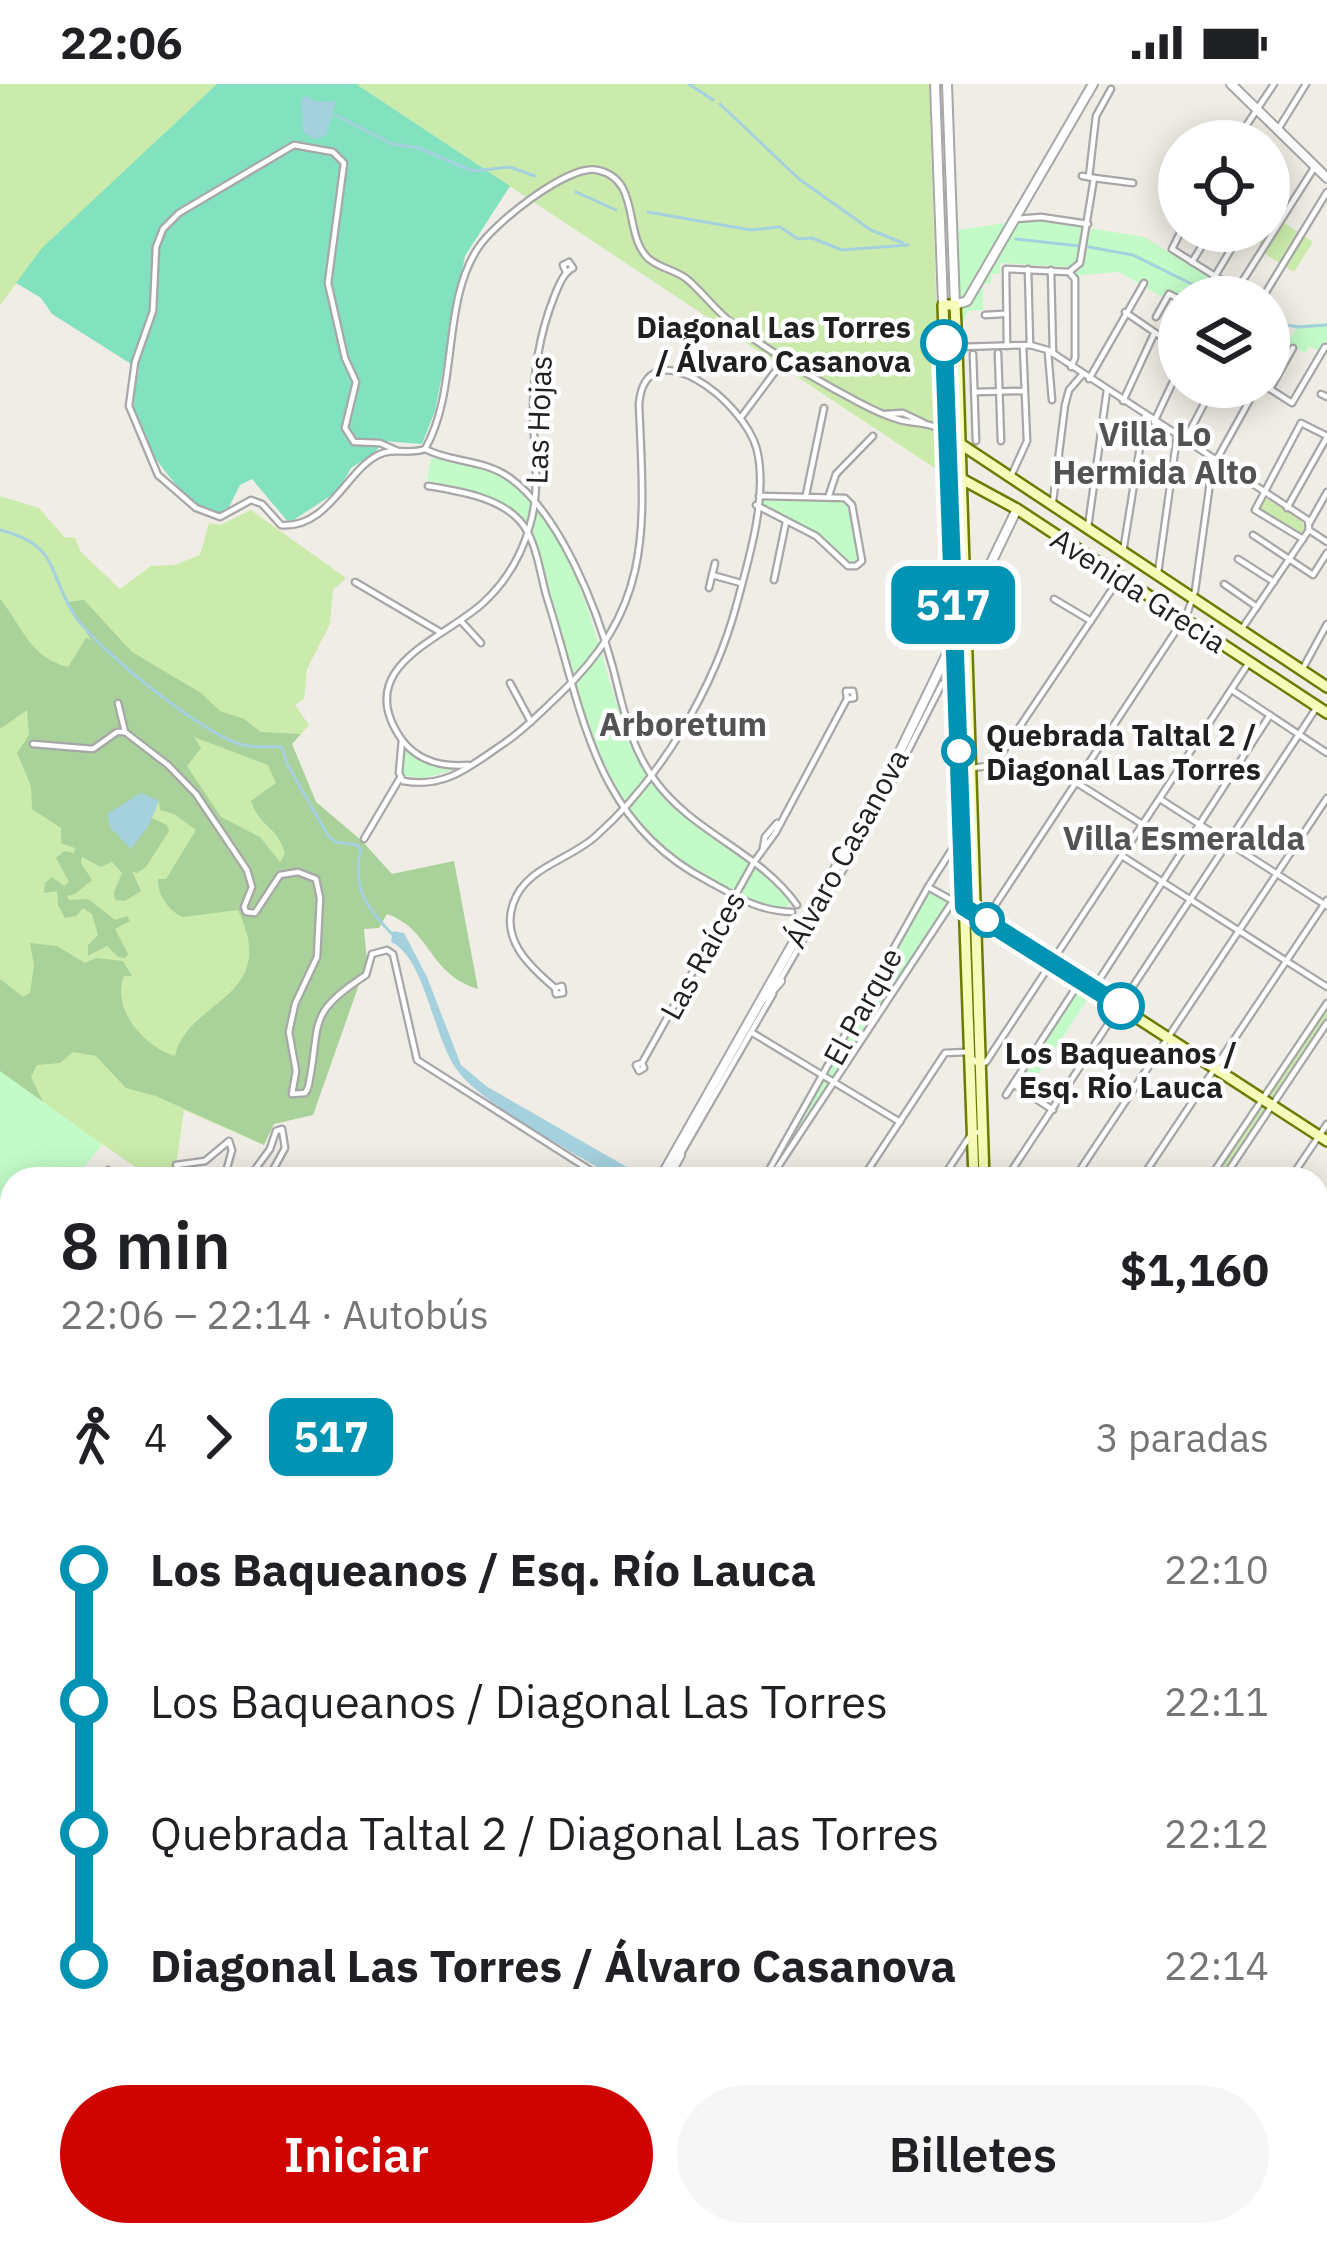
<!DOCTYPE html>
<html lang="es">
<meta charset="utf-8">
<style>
:root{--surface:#fff;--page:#f6f6f6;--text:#202124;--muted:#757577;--accent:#cf0300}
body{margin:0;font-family:"IBM Plex Sans",sans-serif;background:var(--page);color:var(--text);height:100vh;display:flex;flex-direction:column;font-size:45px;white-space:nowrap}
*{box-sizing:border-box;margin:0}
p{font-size:39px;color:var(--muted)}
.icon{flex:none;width:66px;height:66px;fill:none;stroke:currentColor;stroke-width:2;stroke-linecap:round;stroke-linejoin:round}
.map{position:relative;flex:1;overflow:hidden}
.panel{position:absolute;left:0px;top:1083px;width:1329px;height:1080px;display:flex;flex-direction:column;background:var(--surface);border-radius:36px 36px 0 0;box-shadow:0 6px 30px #0003}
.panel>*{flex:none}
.badge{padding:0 24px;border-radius:18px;font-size:42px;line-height:78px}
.fabs{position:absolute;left:1158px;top:36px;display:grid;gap:24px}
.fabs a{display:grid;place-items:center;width:132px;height:132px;border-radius:50%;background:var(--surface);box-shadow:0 6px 30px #0003;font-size:60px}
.map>.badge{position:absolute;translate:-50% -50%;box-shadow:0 0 0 6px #fff}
.legs{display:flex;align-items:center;gap:18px;height:132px;padding:0 60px;font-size:39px}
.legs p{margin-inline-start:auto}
.overview{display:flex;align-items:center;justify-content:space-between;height:204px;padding:0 60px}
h1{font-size:66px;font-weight:600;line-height:90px}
.cta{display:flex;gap:24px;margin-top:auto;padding:24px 60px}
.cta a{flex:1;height:138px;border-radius:72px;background:var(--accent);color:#fff;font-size:48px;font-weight:600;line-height:138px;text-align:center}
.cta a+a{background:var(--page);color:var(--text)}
ul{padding:0 60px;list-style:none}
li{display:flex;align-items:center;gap:42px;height:132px;font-size:45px}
li i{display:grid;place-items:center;width:18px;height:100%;margin:0 15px;background:currentColor}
li i::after{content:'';width:30px;height:30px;margin:-15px;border:9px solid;border-radius:50%;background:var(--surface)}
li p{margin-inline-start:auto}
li:first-child i{background:linear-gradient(#0000 50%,currentColor 0)}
li:last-child i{background:linear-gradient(currentColor 50%,#0000 0)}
.status{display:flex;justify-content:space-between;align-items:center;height:84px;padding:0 60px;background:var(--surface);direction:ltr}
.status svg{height:33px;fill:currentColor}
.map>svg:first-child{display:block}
</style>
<div class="status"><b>22:06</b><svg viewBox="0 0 49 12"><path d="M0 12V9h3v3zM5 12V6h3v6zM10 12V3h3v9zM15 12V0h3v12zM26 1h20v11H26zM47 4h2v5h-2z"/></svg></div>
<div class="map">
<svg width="1327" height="2163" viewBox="0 0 1327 2163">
<rect width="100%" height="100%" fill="#f0ede6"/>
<g fill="#caebab">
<path d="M0,0H217L43,164L0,221Z"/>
<path d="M356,0H929L942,389Z"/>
<path d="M1273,125L1282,131L1280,136L1313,158L1294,188L1262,168L1265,162L1244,149L1269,147Z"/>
<path d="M0,412L39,424L64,453L75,454L81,468L120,505L151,482L175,481L200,471L209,439L220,441L251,426L346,494L333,506L330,540L307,585L304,615L295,621L309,641L292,660L316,718L362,757L329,908L264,1061L184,1026L174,1095H153L102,1060L75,1095H12V1167L0,1169Z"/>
<path d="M1265,414L1301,436L1305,444L1300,452L1258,426Z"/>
<path d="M1327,921V935L1221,1095H1210Z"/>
<path d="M12,1585V1645L0,1675V1613Z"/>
</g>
<path fill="#a9d19a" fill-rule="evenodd" d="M0,515C23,543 29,573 68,583L86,554L91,556L68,518L84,516L132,568L201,609L220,627L244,635L261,648L301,650L292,660L316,718L362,757L392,790L454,777L478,905C427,889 432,846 387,830L379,844L364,845L367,878L313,1031L274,1040L264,1061L156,1012L126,1004L96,972L73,968L60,979L37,981L31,993L49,1030L0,1018V895L23,913L30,909L34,881L30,859L57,862L85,879L96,874L123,877L132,892H124C111,926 145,963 175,972C188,914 281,916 238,826L183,833C169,828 157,810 158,795H166L196,746L174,730L160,726L159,717L131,764L152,734L167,741L169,747L146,783L137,789L132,787L141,807L125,817L115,816L114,808L122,789L112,778L101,783L82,773L81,779L92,796L75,810L67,812L69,816L88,815L115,836L127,832L130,837L115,845L128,870L125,874L118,873L107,862L88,872V861L98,851L92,830L83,824L76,832L65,834L58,821L57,807L44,809L45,799L52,793L64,802L69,798L56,774L64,767L74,769L75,764L61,759V744L32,725L31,702L17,669L29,651L27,626L0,645ZM194,653L268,681L276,699L251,717C261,746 277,740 285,770L280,778L260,753L221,733L187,682L201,664Z"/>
<g fill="#c3fbc8">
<path d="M1033,135L1144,153L1226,203L1252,213L1167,210L1164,214L1119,188L1081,191L1079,195L1066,183L1000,179V190H991V200H983V226L968,227L961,243L958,146Z"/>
<path d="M1327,239V262L1323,260L1319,267L1309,262L1305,269L1292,262L1288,269L1269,259V250L1286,260L1299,241Z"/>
<path d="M431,374C446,376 462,377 476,381C592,420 592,597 645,686C677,741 737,765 784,806L790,818L784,826C756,821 734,808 709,794C597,731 588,628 551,517C541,489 541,455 520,432C498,410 456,405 427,396Z"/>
<path d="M764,416L843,417L849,421L861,471L857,478L852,479L821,452L762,420Z"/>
<path d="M405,665L432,681L463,683L425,694L403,692Z"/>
<path d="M931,809L947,819L766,1095L928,810Z"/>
<path d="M1078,906L1089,913L1028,1006L1017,999Z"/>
<path d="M0,987L102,1060L75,1095H12V1160L0,1164Z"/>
<path d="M12,1176V1484L0,1474V1178Z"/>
<path d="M0,1767L12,1772V2114L0,2132Z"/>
</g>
<g fill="#82e1be">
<path d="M217,0H356L510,102L465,172L435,327L422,360L385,357L373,370L351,384L338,407L289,439L252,395L240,401L227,427L217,432C183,419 138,359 134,323C132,311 137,296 139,285L52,230L41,214L16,199L42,164Z"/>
<path d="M1317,1688L1327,1696V1762L1317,1754Z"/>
<path d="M1104,2151H1161L1153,2163H1096Z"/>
</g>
<g fill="#a5d1df">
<path d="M306,12L318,18L336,17L326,52L314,55L303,48L301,16Z"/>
<path d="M141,709L159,717L149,741L131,765L110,743L107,730Z"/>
<path d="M393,847L404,849L427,893L461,981L486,1002L632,1086L639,1095H618C577,1070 482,1021 457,986C433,954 425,873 391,858Z"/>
</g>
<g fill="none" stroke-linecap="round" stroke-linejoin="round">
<g stroke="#a5d1df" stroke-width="3">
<path d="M689,0L713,16"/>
<path d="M720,20L799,95L871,146L903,159"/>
<path d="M335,31L392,60L419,64L473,87L510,83L535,92"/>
<path d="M576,108L616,126"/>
<path d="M648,128L751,146L780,143L798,155L812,154L842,166L908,161"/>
<path d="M1016,155L1079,162"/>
<path d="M1089,163L1133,171L1218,213"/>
<path d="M1269,238L1299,243L1327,241"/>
<path d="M0,446C61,462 46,487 75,532C96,564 208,655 244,661C256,664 270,662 282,663L287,680L329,753L336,758L357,761L361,765C351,805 368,826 395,853"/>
<path d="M0,1126L12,1140"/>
</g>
<defs>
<g id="minor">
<path d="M1277,47L1306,0"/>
<path d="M1236,57L1274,0"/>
<path d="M1089,93L1096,32L1111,5"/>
<path d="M1094,94L1133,99"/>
<path d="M1016,135L1041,133L1088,140"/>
<path d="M1181,147L1172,165L1226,199L1240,201L1259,213"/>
<path d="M1192,178L1211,147"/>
<path d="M1028,185L1030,261"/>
<path d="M1051,186L1053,270"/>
<path d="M1070,189L1075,195V274L1071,283"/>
<path d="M1215,192L1242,147"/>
<path d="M1240,201L1314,84"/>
<path d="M1263,213L1327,108"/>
<path d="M1125,228L1179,265"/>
<path d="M985,231L1003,230"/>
<path d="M1156,233L1169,210L1179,215"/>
<path d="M1007,262L1006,185L1069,188L1080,179L1094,94L1082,92"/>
<path d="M959,263L1030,261L1048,266L1308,436L1309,446L1327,458"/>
<path d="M1048,268L1052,316"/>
<path d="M998,269L1001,357"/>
<path d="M973,270L976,357"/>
<path d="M1089,295L1144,199"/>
<path d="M1239,303L1251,311"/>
<path d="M1267,303L1292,319L1325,263"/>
<path d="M1270,305L1293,264"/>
<path d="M975,308L1023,307"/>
<path d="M1321,310L1327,313"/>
<path d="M1123,317L1154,250"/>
<path d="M885,330L903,329L924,339"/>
<path d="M742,332L777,285"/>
<path d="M1154,338L1179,285"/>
<path d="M1185,356L1213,303"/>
<path d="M425,365C452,379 484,375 510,394C561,431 597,525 613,584C623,623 630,662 654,695C692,749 759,767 797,821"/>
<path d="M398,367L380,359L354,358L345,344L356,298L345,274L328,199L344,79L333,68L294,61L179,129L163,145L156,163L153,227L135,278L129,322L158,391L196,424L220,433L251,416L262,420L281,441C328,445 346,387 378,371C393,363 409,371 425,365C459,306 441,220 478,164C493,140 568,80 597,86C642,95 622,151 649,175C661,185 677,186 688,196C702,208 713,223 727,235C766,266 814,295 858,318C871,325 886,332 900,336C915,340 930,338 943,347"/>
<path d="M1012,390L1027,357L1023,262"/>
<path d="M428,402C458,407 499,413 520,437C537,456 540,491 547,514C583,626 592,737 708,797C737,813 758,827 792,828"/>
<path d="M806,411L824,324"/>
<path d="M829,411L836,390L873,352"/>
<path d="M1053,417L1065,321L1069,306L1082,291"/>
<path d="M756,421L816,452L848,482H856L862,477L852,421L845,414L759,412"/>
<path d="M1287,424L1327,353"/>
<path d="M1309,440L1327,408"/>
<path d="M1088,443L1107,306"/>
<path d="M1253,451L1313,491L1327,469"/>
<path d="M1303,455L1255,426L1301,339L1327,352"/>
<path d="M1123,468L1145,332"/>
<path d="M1238,475L1274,498"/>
<path d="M1158,489L1177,352"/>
<path d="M712,491L741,499"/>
<path d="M774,496L786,438"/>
<path d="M355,498L440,548"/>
<path d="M1224,500L1257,523"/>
<path d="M709,504L715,479"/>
<path d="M1054,515L1091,537"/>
<path d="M461,537L481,559"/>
<path d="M1241,546L1309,446"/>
<path d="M1302,586L1327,540"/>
<path d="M510,599L531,638"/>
<path d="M1232,606L1327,669"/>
<path d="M118,619L125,648L168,681L196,710L247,786L252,803L244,823L246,828L255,829L280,791L298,788L316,795L320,814L317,873L295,920L289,948L296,987L292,1010L305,1009L308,1004C322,939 304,931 366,891L372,870L387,866L393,870L417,976L604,1095"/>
<path d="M402,656L399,689L403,697C446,705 470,682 503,660C524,646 541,628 559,611C655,521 644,442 639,320C646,242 745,317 757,366C768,413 749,474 737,519C715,603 661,694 596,752C570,776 525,783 513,820C501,856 529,882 555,904L562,902L563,909L556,910L555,904"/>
<path d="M33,660L93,665L117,648H125"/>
<path d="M468,681C443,683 418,677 402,656C350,582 443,556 483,519C506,498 522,470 530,441C541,403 534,369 533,331C533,290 539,251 554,213C559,201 563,189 573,184L569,178L563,181L566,188"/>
<path d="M959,686L987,682L1002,669L1119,495"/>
<path d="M1077,699L1142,740"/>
<path d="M1160,715L1327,822"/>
<path d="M364,755L400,694"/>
<path d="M763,764L765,753L777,739"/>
<path d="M1122,772L1327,903"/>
<path d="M928,803L964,823"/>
<path d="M986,835L1187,530L1195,507L1212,384L1257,303"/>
<path d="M781,894L882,718L942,600L956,593"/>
<path d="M1094,904L1270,631"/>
<path d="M751,948L900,1038"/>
<path d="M642,979L644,984L639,987L636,981L642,979L754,778L776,748L847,615L854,614L853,607H846L847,615"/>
<path d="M1013,1000L1053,1026"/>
<path d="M1006,1011L1081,896"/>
<path d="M683,1066L773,910"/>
<path d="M176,1081L205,1077L229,1057L232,1066L224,1095"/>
<path d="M102,1095L108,1086"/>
<path d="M248,1095L270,1065L276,1047L282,1045L285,1064L268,1095"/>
<path d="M703,1095L707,1088"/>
<path d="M764,1095L928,803L961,751"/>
<path d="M770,1095L953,817"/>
<path d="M862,1095L945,969L966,968L980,982L986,978L1248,580"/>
<path d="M942,1095L972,1049L982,1048"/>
<path d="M1006,1095L1317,623"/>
<path d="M1074,1095L1327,714"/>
<path d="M1141,1095L1327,816"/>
<path d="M1209,1095L1327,919"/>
<path d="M1223,1095L1327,939"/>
<path d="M1290,1095L1327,1040"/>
<path d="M0,1172L12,1169"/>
<path d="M1317,1272L1327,1278"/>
<path d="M0,1313L12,1294"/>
<path d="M0,1359H12"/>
<path d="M1317,1361L1327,1345"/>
<path d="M0,1513L12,1491"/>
<path d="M0,1552L12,1546"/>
<path d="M1317,1624L1327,1612"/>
<path d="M1317,1676L1327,1684"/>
<path d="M3,1746L12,1712"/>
<path d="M0,1807L5,1803L12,1806"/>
<path d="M1317,1909L1327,1916"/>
<path d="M1317,1933L1327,1919"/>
<path d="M1317,1946L1327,1953"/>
<path d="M0,1972L12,1965"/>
<path d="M1317,1987L1327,1994"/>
<path d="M1317,2030L1327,2037"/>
<path d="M1317,2067L1327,2074"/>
<path d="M1317,2105L1327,2112"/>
<path d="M113,2151L131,2163"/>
<path d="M158,2151L176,2163"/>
<path d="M253,2151L264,2158"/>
<path d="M445,2151L465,2163"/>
<path d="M1014,2151L1032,2163"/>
<path d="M1313,2151L1327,2161"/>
<path d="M4,2163L11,2150"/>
<path d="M349,2163L355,2151"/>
<path d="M423,2163L430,2151"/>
<path d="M735,2163L741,2151"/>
<path d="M772,2163L778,2151"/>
<path d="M813,2163L819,2151"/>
<path d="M850,2163L856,2151"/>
<path d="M911,2163L919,2151"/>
<path d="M919,2163L928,2151"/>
<path d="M1040,2163L1044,2151"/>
</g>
<g id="tertiary">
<path d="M935,0L943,221"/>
<path d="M947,0L955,221L967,217L1093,0"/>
<path d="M1231,0L1327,94"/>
<path d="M766,913L780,897"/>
<path d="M660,1095L890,688L1017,425"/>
<path d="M667,1095L680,1071L681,1060"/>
<path d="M1317,1477L1327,1466"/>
<path d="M1317,1783L1327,1771"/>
<path d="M866,2151L893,2163"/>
<path d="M62,2163L63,2151"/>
<path d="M468,2163L475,2151"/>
</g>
<g id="secondary">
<path d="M959,359L1327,603"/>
<path d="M958,393L1017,425L1327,629"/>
<path d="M974,828L1327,1057"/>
<path d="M974,1095L943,221H955L957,264L984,1095"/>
<path d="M1317,1888L1327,1896"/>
</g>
<g id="primary">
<path d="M1317,1154L1327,1139"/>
<path d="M664,2163L667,2151"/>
<path d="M681,2163L684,2151"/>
</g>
</defs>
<use href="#minor" stroke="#a7a7a7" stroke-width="9"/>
<use href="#tertiary" stroke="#a7a7a7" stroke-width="12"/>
<use href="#secondary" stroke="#6c7b02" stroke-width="14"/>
<use href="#primary" stroke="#9b6a00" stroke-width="15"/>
<use href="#minor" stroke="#fff" stroke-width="4.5"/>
<use href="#tertiary" stroke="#fff" stroke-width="8"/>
<use href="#secondary" stroke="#f7fbb9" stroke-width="9"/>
<use href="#primary" stroke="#fed69e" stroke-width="10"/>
</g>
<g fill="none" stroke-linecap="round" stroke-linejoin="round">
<defs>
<path id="line-1" d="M944,259L964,823L1121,922"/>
</defs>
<use href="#line-1" stroke="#fff" stroke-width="27"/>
<use href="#line-1" stroke="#0093b3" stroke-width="18"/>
</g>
<g fill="#fff" stroke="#0093b3" stroke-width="6">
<circle cx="944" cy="259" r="21"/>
<circle cx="959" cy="667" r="15"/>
<circle cx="987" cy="836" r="15"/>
<circle cx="1121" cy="922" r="21"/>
</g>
<g text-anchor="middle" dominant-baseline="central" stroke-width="9" stroke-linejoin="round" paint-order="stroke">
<g font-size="30" font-weight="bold" fill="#202020" stroke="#fff" text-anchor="end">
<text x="911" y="242">Diagonal Las Torres<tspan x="911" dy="34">/ Álvaro Casanova</tspan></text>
<text x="986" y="650" text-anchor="start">Quebrada Taltal 2 /<tspan x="986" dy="34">Diagonal Las Torres</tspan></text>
<text x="1121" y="968" text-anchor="middle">Los Baqueanos /<tspan x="1121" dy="34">Esq. Río Lauca</tspan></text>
</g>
<g font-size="30" fill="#202020" stroke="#fff">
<text transform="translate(538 336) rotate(-88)">Las Hojas</text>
<text transform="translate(1139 506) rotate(33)">Avenida Grecia</text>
<text transform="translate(846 764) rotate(-61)">Álvaro Casanova</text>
<text transform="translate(702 871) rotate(-61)">Las Raíces</text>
<text transform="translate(862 922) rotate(-61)">El Parque</text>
</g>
<g font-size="33" font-weight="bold" fill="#535353" stroke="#fff">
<text x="1155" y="349">Villa Lo<tspan x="1155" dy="38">Hermida Alto</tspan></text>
<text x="683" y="639">Arboretum</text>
<text x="1184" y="753">Villa Esmeralda</text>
</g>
</g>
</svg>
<div class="fabs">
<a><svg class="icon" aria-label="locate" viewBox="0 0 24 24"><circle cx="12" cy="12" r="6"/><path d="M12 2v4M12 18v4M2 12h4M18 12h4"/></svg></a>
<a><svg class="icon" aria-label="layers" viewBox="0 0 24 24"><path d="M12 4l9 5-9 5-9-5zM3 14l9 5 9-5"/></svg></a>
</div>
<b class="badge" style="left:953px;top:521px;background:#0093b3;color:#fff">517</b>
<section class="panel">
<div class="overview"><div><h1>8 min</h1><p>22:06 – 22:14 · Autobús</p></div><b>$1,160</b></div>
<div class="legs"><svg class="icon" aria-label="walk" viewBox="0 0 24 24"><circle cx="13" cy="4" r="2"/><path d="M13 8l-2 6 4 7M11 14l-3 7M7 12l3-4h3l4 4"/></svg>4<svg class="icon" aria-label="forward" viewBox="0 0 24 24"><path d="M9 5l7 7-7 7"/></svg><b class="badge" style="background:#0093b3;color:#fff">517</b><p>3 paradas</p></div>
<ul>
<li><i style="color:#0093b3"></i><b>Los Baqueanos / Esq. Río Lauca</b><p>22:10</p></li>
<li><i style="color:#0093b3"></i><span>Los Baqueanos / Diagonal Las Torres</span><p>22:11</p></li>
<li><i style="color:#0093b3"></i><span>Quebrada Taltal 2 / Diagonal Las Torres</span><p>22:12</p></li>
<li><i style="color:#0093b3"></i><b>Diagonal Las Torres / Álvaro Casanova</b><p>22:14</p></li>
</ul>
<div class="cta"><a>Iniciar</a><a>Billetes</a></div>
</section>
</div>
